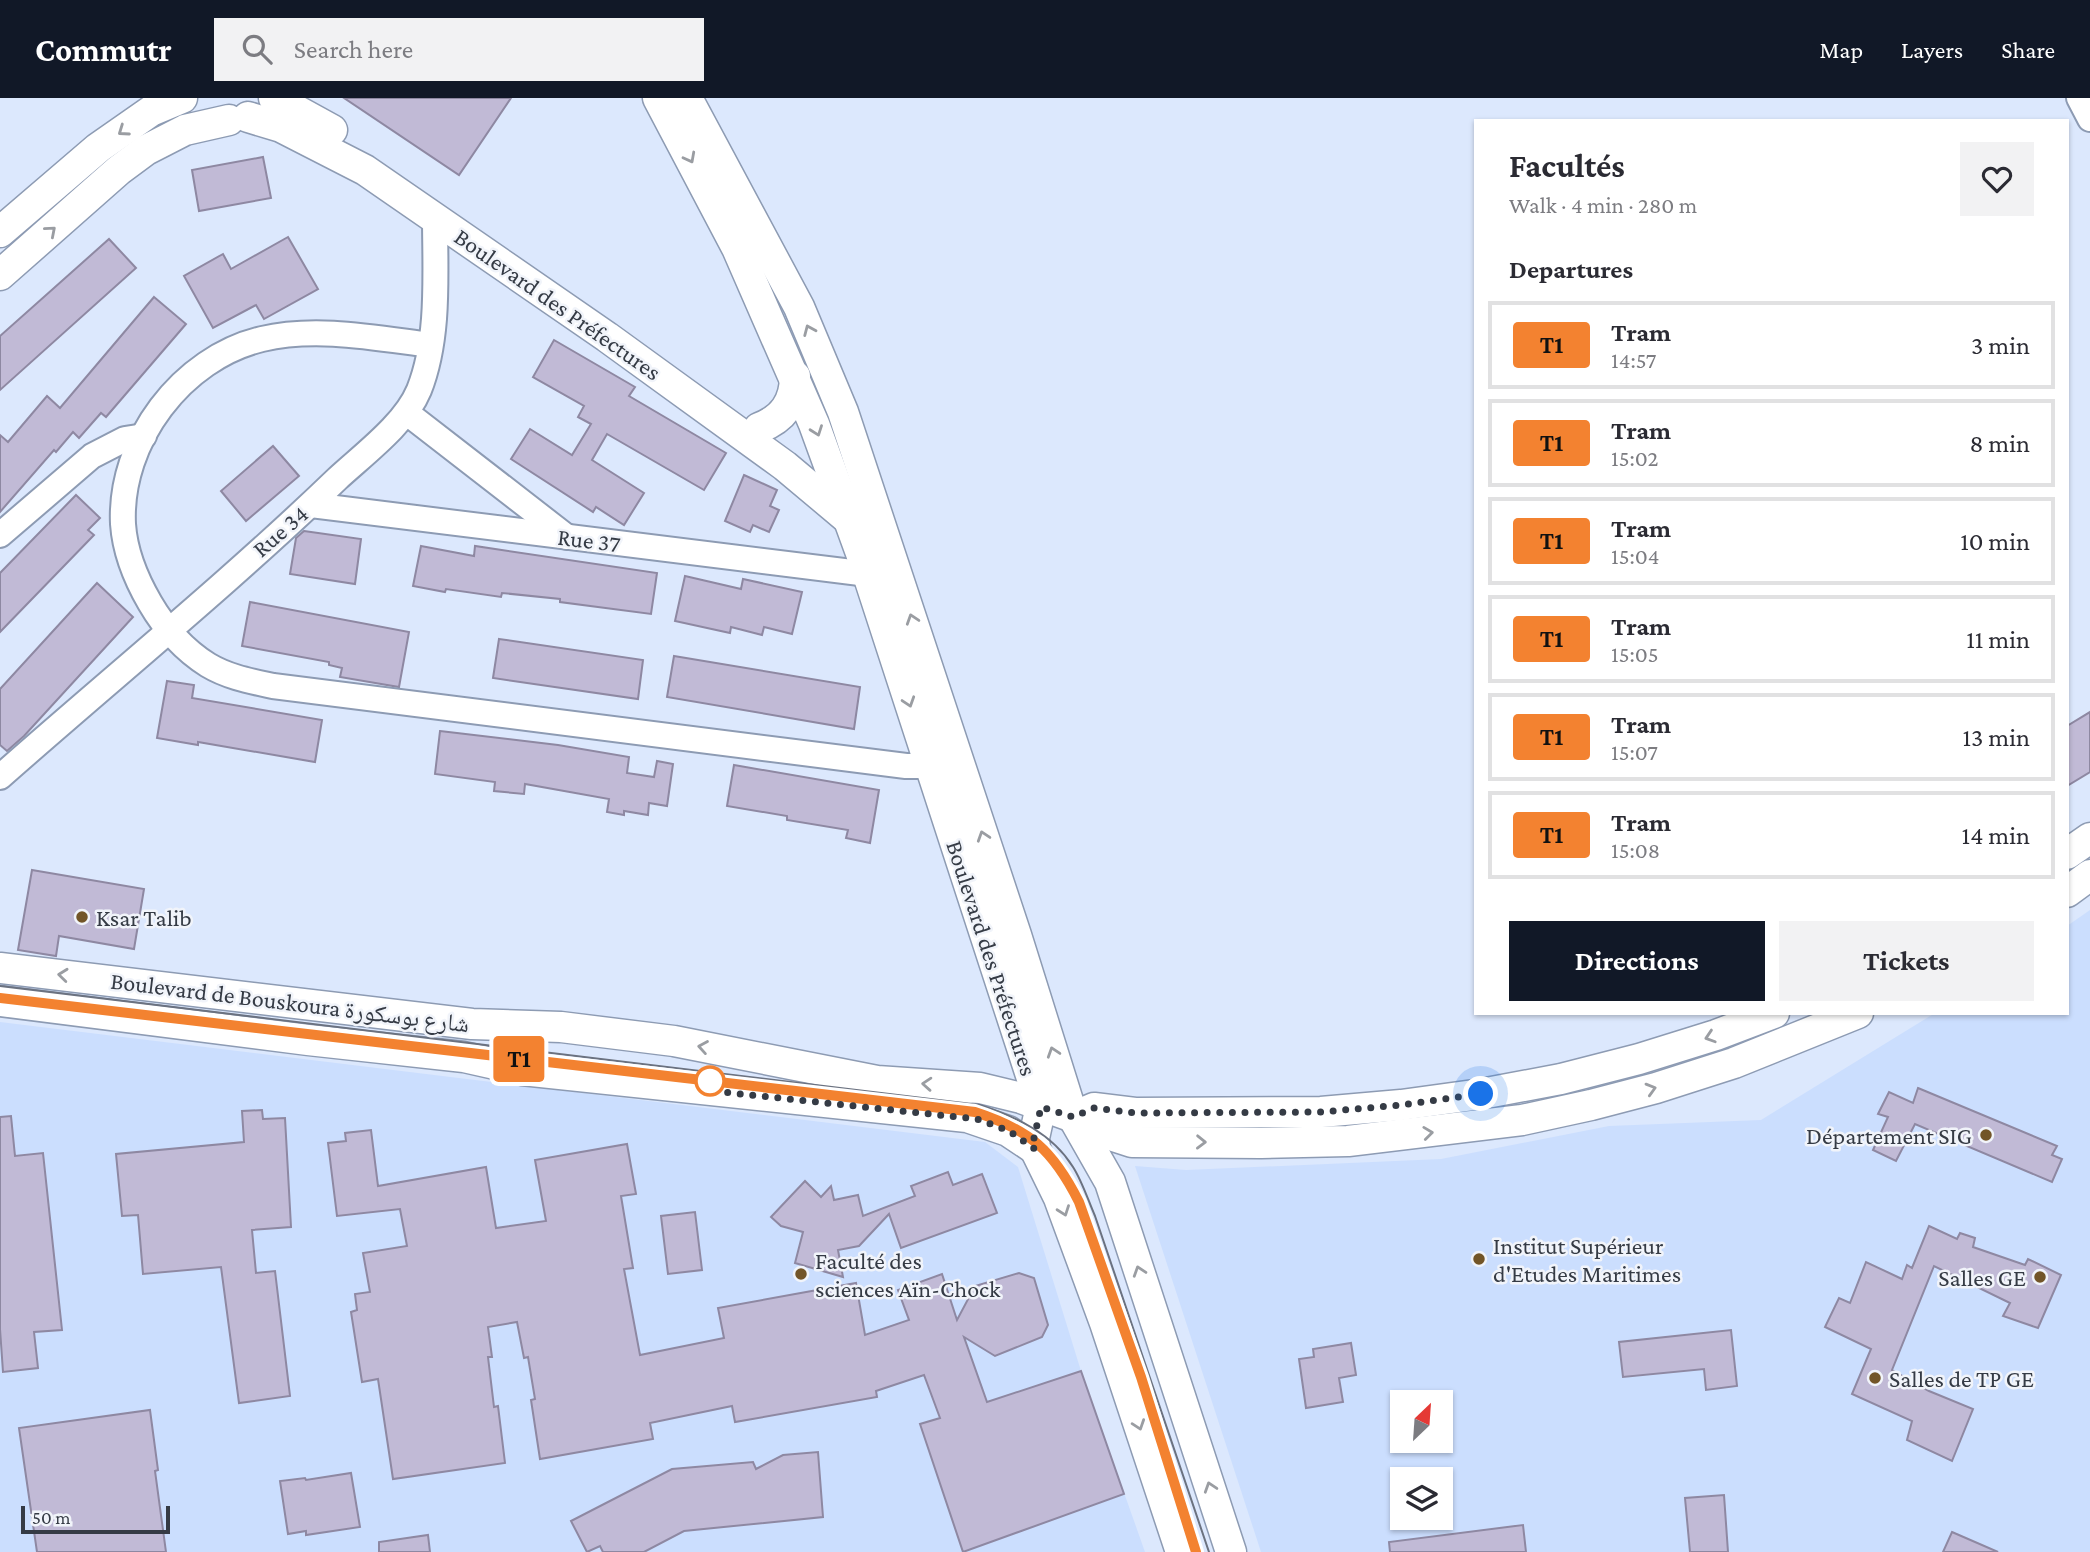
<!DOCTYPE html>
<meta charset="utf-8">
<style>
:root{--surface:#fff;--page:#f2f2f3;--text:#2b2b33;--muted:#7c7c81;--line:#e1e1e2;--accent:#111827}
body{margin:0;font-family:"Crimson Pro","Noto Naskh Arabic",serif;background:var(--page);color:var(--text);height:100vh;display:flex;flex-direction:column;font-size:26px;white-space:nowrap}
*{box-sizing:border-box;margin:0}
p{font-size:23px;color:var(--muted)}
.icon{flex:none;width:38px;height:38px;fill:none;stroke:currentColor;stroke-width:2;stroke-linecap:round;stroke-linejoin:round}
.map{position:relative;flex:1;overflow:hidden}
.drawer{position:absolute;left:1474px;top:21px;width:595px;height:896px;display:flex;flex-direction:column;background:var(--surface);border-radius:0px;box-shadow:0 2px 5px #0004}
.drawer>*{flex:none}
.badge{padding:0 14px;border-radius:5px;font-size:24px;line-height:46px}
.needle{width:46px;rotate:25deg}
.controls{position:absolute;left:1390px;top:1292px;display:grid;gap:14px}
.controls a{display:grid;place-items:center;width:63px;height:63px;border-radius:0px;background:var(--surface);box-shadow:0 2px 5px #0004;font-size:35px}
.scale{position:absolute;left:21px;bottom:18px;width:149px;box-sizing:border-box;padding-left:7px;border:4px solid #353b45;border-top:0;font-size:19px;line-height:24px;white-space:nowrap;color:#353b45;-webkit-text-stroke:5px #f1f4fa;paint-order:stroke}
.you{position:absolute;width:35px;height:35px;margin:-18px;border:5px solid #fff;border-radius:50%;background:#1a73e8;box-shadow:0 0 0 10px #1a73e833}
.map>.badge{position:absolute;translate:-50% -50%;box-shadow:0 0 0 4px #fff}
h2{padding:0 35px;font-size:26px;line-height:63px}
.round{display:grid;place-items:center;flex:none;width:74px;height:74px;border-radius:0px;background:var(--page)}
.overview{display:flex;align-items:center;justify-content:space-between;height:119px;padding:0 35px}
h1{font-size:33px;font-weight:700;line-height:52px}
.action{display:flex;gap:14px;margin-top:auto;padding:14px 35px}
.action a{flex:1;height:80px;border-radius:0px;background:var(--accent);color:#fff;font-size:28px;font-weight:700;line-height:80px;text-align:center}
.action a+a{background:var(--page);color:var(--text)}
ul{padding:0;list-style:none}
li{display:flex;align-items:center;gap:21px;height:88px;margin:0 14px 10px;padding:0 21px;border:4px solid var(--line);border-radius:0px}
li div{flex:1}
li b{display:block;font-size:26px}
li em{font-style:normal}
li .badge{min-width:77px;font-weight:700;text-align:center}
header{display:flex;align-items:center;gap:42px;box-sizing:border-box;height:98px;padding:0 35px;background:var(--accent);color:#fff}
header strong{font-size:33px}
nav{display:flex;gap:38px;margin-inline-start:auto;font-size:24px}
.search{width:490px;height:63px;background:var(--page);display:flex;align-items:center;gap:18px;box-sizing:border-box;padding:0 24px;border-radius:0px;color:var(--muted);font-size:26px}
.map>svg:first-child{display:block}
</style>
<header>
<strong>Commutr</strong>
<div class="search"><svg class="icon" aria-label="search" viewBox="0 0 24 24"><circle cx="10" cy="10" r="6"/><path d="M15 15l6 6"/></svg>Search here</div>
<nav><a>Map</a><a>Layers</a><a>Share</a></nav>
</header>
<div class="map">
<svg width="2090" height="1454" viewBox="0 0 2090 1454">
<rect width="100%" height="100%" fill="#dce8fd"/>
<g fill="#cbdefe" fill-rule="evenodd">
<path d="M2090,812V1454H1261L1135,1068L1186,1072L1441,1061L1609,1028L1761,1022L1935,915H2067V828ZM1402,1304H1440V1342H1402ZM1402,1381H1440V1419H1402Z"/>
<path d="M0,924L985,1044L1018,1069L1081,1273L1145,1454H0Z"/>
</g>
<g fill="#c1bad6" stroke="#8e88a2" stroke-width="2">
<path d="M344,0H511L459,77Z"/>
<path d="M263,59L271,100L199,113L192,72Z"/>
<path d="M288,139L318,191L264,221L256,207L213,230L184,178L223,156L231,171Z"/>
<path d="M109,141L136,170L0,292V238Z"/>
<path d="M154,199L186,226L106,319L101,315L79,340L73,334L56,354L54,352L0,414V337L8,344L47,298L60,310Z"/>
<path d="M554,242L635,289L629,298L726,355L704,392L607,336L592,362L644,395L624,427L596,409L593,414L511,361L530,331L572,357L591,326L578,319L584,308L533,279Z"/>
<path d="M273,348L299,378L246,423L221,393Z"/>
<path d="M744,377L777,392L770,408L779,412L769,434L753,427L750,434L725,423Z"/>
<path d="M76,397L100,420L88,432L94,437L0,534V475Z"/>
<path d="M304,433L361,441L355,486L290,476L296,440Z"/>
<path d="M421,448L474,458L475,448L657,475L651,516L560,504V501L502,495L501,499L446,491L445,494L413,488Z"/>
<path d="M685,478L741,491L743,481L802,494L792,536L764,529L762,537L731,529L730,535L675,523Z"/>
<path d="M97,485L133,519L24,638L7,653L0,647V591Z"/>
<path d="M250,504L409,534L399,589L340,579L342,570L329,567V564L242,548Z"/>
<path d="M499,541L643,562L638,601L493,580Z"/>
<path d="M674,558L860,589L854,631L667,599Z"/>
<path d="M167,583L194,587L192,600L322,622L315,664L198,644V647L157,640Z"/>
<path d="M2090,614V674L2067,688V628Z"/>
<path d="M440,633L558,647L629,659L627,675L654,679L657,663L673,666L667,708L649,705L648,717L624,713V717L607,714L609,701L525,686L524,696L494,693L495,684L435,676Z"/>
<path d="M734,667L879,692L870,745L846,740L848,732L787,722V718L727,708Z"/>
<path d="M32,772L144,791L134,851L59,838L56,858L18,852Z"/>
<path d="M1918,990L2057,1048L2052,1057L2062,1061L2052,1084L1915,1026L1896,1063L1873,1052L1888,1019L1878,1016L1889,994L1913,1005Z"/>
<path d="M262,1012L263,1021L285,1020L291,1129L252,1132L256,1175L275,1173L290,1298L239,1305L221,1169L143,1176L138,1117L122,1118L116,1056L244,1044L242,1013Z"/>
<path d="M11,1018L15,1058L43,1055L62,1232L34,1234L38,1270L3,1274L0,1231V1019Z"/>
<path d="M371,1032L378,1088L486,1069L496,1130L546,1123L535,1062L627,1046L636,1096L621,1098L633,1170L624,1171L640,1257L724,1240L718,1210L856,1185L865,1237L909,1222L898,1192L942,1176L957,1222L975,1188L1019,1175L1034,1180L1048,1227L1042,1239L995,1258L964,1239L987,1304L1081,1273L1124,1396L963,1454L920,1326L940,1320L924,1277L876,1293L877,1299L735,1324L732,1308L650,1325L653,1341L540,1361L531,1302L535,1301L528,1259L524,1260L517,1224L488,1229L492,1259H488L494,1309L498,1308L505,1365L393,1381L378,1281L362,1284L351,1214L357,1212L355,1196L370,1194L363,1155L407,1148L400,1111L337,1118L328,1045L346,1043L345,1035Z"/>
<path d="M948,1074L953,1087L982,1076L997,1115L901,1150L889,1116L859,1148L838,1152L843,1179L795,1165L803,1134L781,1128L771,1119L805,1083L821,1099L831,1088L834,1102L858,1097L863,1118L915,1098L911,1088Z"/>
<path d="M695,1114L702,1172L668,1176L661,1118Z"/>
<path d="M1929,1128L1957,1141L1960,1135L1975,1140L1973,1149L2025,1167L2028,1161L2061,1177L2038,1230L2003,1218L2010,1205L1934,1168L1892,1272L1929,1293L1973,1311L1952,1363L1907,1342L1912,1323L1852,1296L1871,1251L1825,1229L1839,1200L1850,1205L1866,1164L1902,1181L1907,1167L1912,1170Z"/>
<path d="M1731,1232L1737,1288L1706,1292L1704,1271L1623,1279L1619,1244Z"/>
<path d="M1351,1245L1356,1277L1339,1280L1343,1304L1306,1310L1299,1261L1314,1259L1313,1251Z"/>
<path d="M150,1312L158,1372L155,1373L166,1454H37L19,1330Z"/>
<path d="M818,1354L823,1419L684,1433L644,1454H603L600,1448L587,1454L571,1423L672,1371L753,1364L756,1371L783,1357Z"/>
<path d="M351,1375L360,1429L306,1437V1433L288,1436L280,1383L305,1380L306,1382Z"/>
<path d="M1724,1397L1728,1454H1690L1685,1400Z"/>
<path d="M1523,1427L1526,1454H1390L1389,1444Z"/>
<path d="M1952,1434L1998,1454H1943Z"/>
<path d="M428,1437L430,1454H379V1444Z"/>
</g>
<g fill="none" stroke-linecap="round" stroke-linejoin="round">
<defs>
<g id="minor">
<path d="M2079,0L2090,21"/>
<path d="M430,247C376,240 316,228 262,241C182,260 119,343 123,426C125,455 136,481 150,505C164,529 184,552 208,567C228,579 250,583 273,588L906,668H930"/>
<path d="M407,315L567,439"/>
<path d="M311,407L868,476"/>
<path d="M0,437L92,358L125,341L144,338"/>
<path d="M0,679C112,580 229,485 337,381C364,356 405,326 419,292C440,239 435,175 435,119"/>
</g>
<g id="tertiary">
<path d="M274,0L332,32"/>
<path d="M658,0L737,150L814,326L861,455L1041,1008L1034,1040L1035,1051L1059,1100L1105,1225L1181,1454"/>
<path d="M687,0L799,209L843,314L1016,837L1073,1019L1110,1084L1231,1454"/>
<path d="M248,19L281,29L365,72L607,239L785,368L847,420"/>
<path d="M0,134L98,50L151,13L182,0"/>
<path d="M0,177L119,72L146,52L185,32L229,22"/>
<path d="M759,330C783,321 795,304 795,278"/>
<path d="M2067,756L2090,740"/>
<path d="M2067,794L2090,777"/>
<path d="M0,870L472,926L561,929L674,943L877,983L980,990L1021,1000L1073,1019L1095,1032L1132,1044L1261,1045L1348,1043L1522,1022L1591,1007L1656,990L1734,965L1858,915"/>
<path d="M0,903L308,942L464,959L522,972L967,1019L1008,1033L1035,1051"/>
<path d="M1073,1019L1094,1010L1135,1015L1321,1014L1401,1007L1481,996L1561,981L1639,961L1716,937L1774,915"/>
</g>
</defs>
<use href="#minor" stroke="#8d9bb3" stroke-width="28"/>
<use href="#tertiary" stroke="#8d9bb3" stroke-width="33"/>
<use href="#minor" stroke="#fff" stroke-width="24"/>
<use href="#tertiary" stroke="#fff" stroke-width="30"/>
<g stroke="#6b7280" stroke-width="2">
<path d="M0,888L980,1007C1016,1019 1052,1035 1073,1069C1082,1083 1088,1102 1095,1118L1209,1454"/>
<path d="M0,900L636,975"/>
<path d="M1041,1048L1065,1077L1073,1093"/>
<path d="M1163,1351L1196,1454"/>
</g>
</g>
<defs><path id="oneway-chevron" d="M-2-3.5L2.5 0L-2 3.5" fill="none" stroke-width="1.6" stroke-linecap="round" stroke-linejoin="round" transform="scale(1.75)"/></defs>
<g stroke="#9a9da2">
<use href="#oneway-chevron" transform="translate(123 33) rotate(145)"/>
<use href="#oneway-chevron" transform="translate(690 60) rotate(62)"/>
<use href="#oneway-chevron" transform="translate(51 133) rotate(-41)"/>
<use href="#oneway-chevron" transform="translate(809 232) rotate(-113)"/>
<use href="#oneway-chevron" transform="translate(817 333) rotate(70)"/>
<use href="#oneway-chevron" transform="translate(912 521) rotate(-108)"/>
<use href="#oneway-chevron" transform="translate(909 604) rotate(72)"/>
<use href="#oneway-chevron" transform="translate(983 738) rotate(-108)"/>
<use href="#oneway-chevron" transform="translate(63 877) rotate(-174)"/>
<use href="#oneway-chevron" transform="translate(1710 939) rotate(162)"/>
<use href="#oneway-chevron" transform="translate(703 949) rotate(-170)"/>
<use href="#oneway-chevron" transform="translate(1053 954) rotate(-108)"/>
<use href="#oneway-chevron" transform="translate(927 986) rotate(-176)"/>
<use href="#oneway-chevron" transform="translate(1651 991) rotate(-16)"/>
<use href="#oneway-chevron" transform="translate(1428 1035) rotate(-7)"/>
<use href="#oneway-chevron" transform="translate(1201 1044) rotate(1)"/>
<use href="#oneway-chevron" transform="translate(1064 1113) rotate(70)"/>
<use href="#oneway-chevron" transform="translate(1139 1173) rotate(-108)"/>
<use href="#oneway-chevron" transform="translate(1139 1327) rotate(71)"/>
<use href="#oneway-chevron" transform="translate(1210 1389) rotate(-108)"/>
</g>
<g fill="none" stroke-linecap="round" stroke-linejoin="round">
<defs>
<path id="line" d="M0,900L975,1014C1030,1032 1053,1052 1079,1104L1141,1279L1196,1454"/>
</defs>
<use href="#line" stroke="#fff" stroke-width="16"/>
<use href="#line" stroke="#f38230" stroke-width="10"/>
<path stroke="#353b45" stroke-width="7" stroke-dasharray="0 12.6" d="M710,983L713,993L977,1021L1009,1033L1035,1051L1034,1040L1041,1009L1073,1019L1094,1010L1135,1015L1321,1014L1401,1007L1481,996"/>
</g>
<g fill="#725528" stroke="#f1f4fa" stroke-width="2.5">
<circle cx="82" cy="819" r="7"/>
<circle cx="1986" cy="1037" r="7"/>
<circle cx="1479" cy="1161" r="7"/>
<circle cx="801" cy="1176" r="7"/>
<circle cx="2040" cy="1179" r="7"/>
<circle cx="1875" cy="1280" r="7"/>
</g>
<circle fill="#fff" stroke="#f38230" stroke-width="3.5" cx="710" cy="983" r="14"/>
<g text-anchor="middle" dominant-baseline="central" stroke-width="5" stroke-linejoin="round" paint-order="stroke">
<g font-size="24" fill="#353b45" stroke="#f1f4fa">
<text transform="translate(558 206) rotate(35)">Boulevard des Préfectures</text>
<text transform="translate(280 433) rotate(-41)">Rue 34</text>
<text transform="translate(589 442) rotate(7)">Rue 37</text>
<text transform="translate(992 860) rotate(72)">Boulevard des Préfectures</text>
<text transform="translate(290 904) rotate(7)">Boulevard de Bouskoura شارع بوسكورة</text>
</g>
<g font-size="24" fill="#353b45" stroke="#f1f4fa" text-anchor="start">
<text x="96" y="819">Ksar Talib</text>
<text x="1972" y="1037" text-anchor="end">Département SIG</text>
<text x="1493" y="1147">Institut Supérieur<tspan x="1493" dy="28">d'Etudes Maritimes</tspan></text>
<text x="815" y="1162">Faculté des<tspan x="815" dy="28">sciences Aïn-Chock</tspan></text>
<text x="2026" y="1179" text-anchor="end">Salles GE</text>
<text x="1889" y="1280">Salles de TP GE</text>
</g>
</g>
</svg>
<div class="controls">
<a><svg class="needle" viewBox="-14 -14 28 28"><path d="M0-13l5 13h-10z" fill="#e53935"/><path d="M0 13l5-13h-10z" fill="#7c7c81"/></svg></a>
<a><svg class="icon" aria-label="layers" viewBox="0 0 24 24"><path d="M12 4l9 5-9 5-9-5zM3 14l9 5 9-5"/></svg></a>
</div>
<div class="scale">50 m</div>
<div class="you" style="left:1481px;top:996px"></div>
<b class="badge" style="left:519px;top:961px;background:#f38230;color:#111">T1</b>
<section class="drawer">
<div class="overview"><div><h1>Facultés</h1><p>Walk · 4 min · 280 m</p></div><a class="round"><svg class="icon" aria-label="heart" viewBox="0 0 24 24"><path d="M12 20l-8-8c-3-5 5-10 8-4 3-6 11-1 8 4z"/></svg></a></div>
<h2>Departures</h2>
<ul>
<li><span class="badge" style="background:#f38230;color:#111">T1</span><div><b>Tram</b><p>14:57</p></div><em>3 min</em></li>
<li><span class="badge" style="background:#f38230;color:#111">T1</span><div><b>Tram</b><p>15:02</p></div><em>8 min</em></li>
<li><span class="badge" style="background:#f38230;color:#111">T1</span><div><b>Tram</b><p>15:04</p></div><em>10 min</em></li>
<li><span class="badge" style="background:#f38230;color:#111">T1</span><div><b>Tram</b><p>15:05</p></div><em>11 min</em></li>
<li><span class="badge" style="background:#f38230;color:#111">T1</span><div><b>Tram</b><p>15:07</p></div><em>13 min</em></li>
<li><span class="badge" style="background:#f38230;color:#111">T1</span><div><b>Tram</b><p>15:08</p></div><em>14 min</em></li>
</ul>
<div class="action"><a>Directions</a><a>Tickets</a></div>
</section>
</div>
